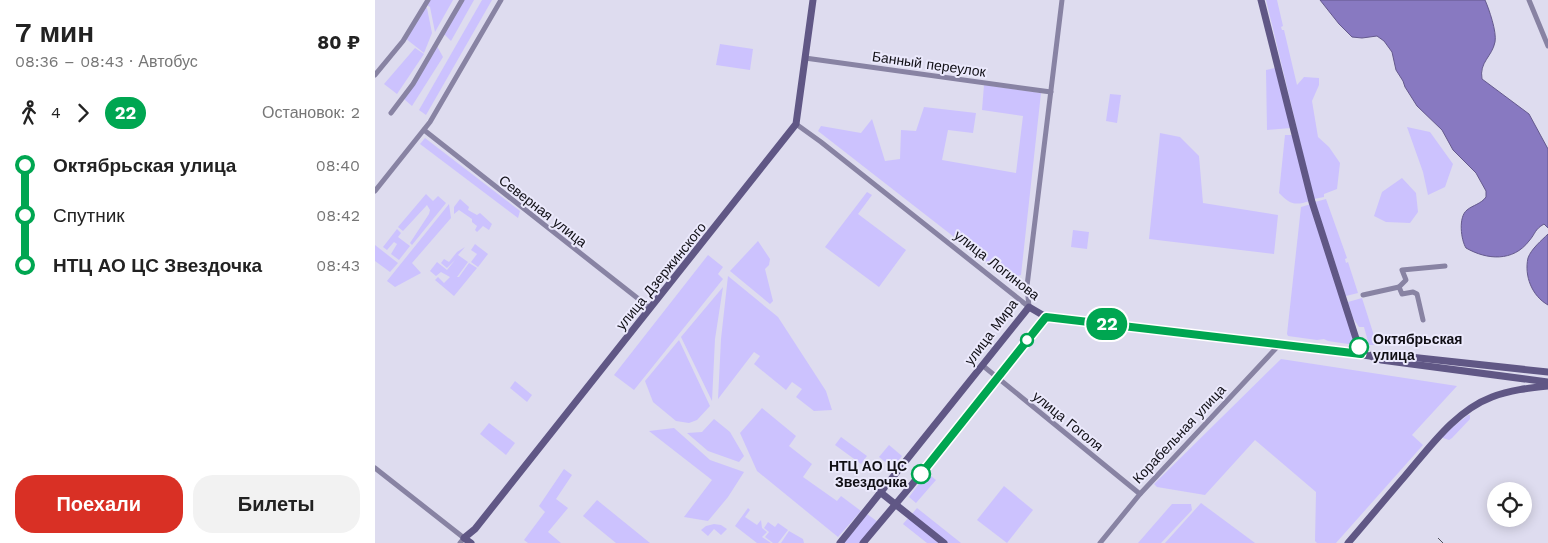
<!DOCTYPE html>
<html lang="ru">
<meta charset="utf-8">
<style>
:root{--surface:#fff;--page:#f2f2f2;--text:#222;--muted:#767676;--accent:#d93025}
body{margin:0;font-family:"Work Sans",sans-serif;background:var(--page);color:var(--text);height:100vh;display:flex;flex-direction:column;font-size:19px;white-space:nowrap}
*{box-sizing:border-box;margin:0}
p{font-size:16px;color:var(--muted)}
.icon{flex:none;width:28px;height:28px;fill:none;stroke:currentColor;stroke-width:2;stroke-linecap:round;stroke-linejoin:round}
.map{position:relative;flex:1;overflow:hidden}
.side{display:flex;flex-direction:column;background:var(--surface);width:375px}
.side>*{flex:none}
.badge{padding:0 10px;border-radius:16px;font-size:18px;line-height:32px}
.fabs{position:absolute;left:1112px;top:482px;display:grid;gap:10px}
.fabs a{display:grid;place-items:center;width:45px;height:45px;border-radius:50%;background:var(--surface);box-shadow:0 2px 12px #0003;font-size:25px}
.map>.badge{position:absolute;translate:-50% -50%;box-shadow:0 0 0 2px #fff}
.legs{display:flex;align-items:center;gap:8px;height:55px;padding:0 15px;font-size:16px}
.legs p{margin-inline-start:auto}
.summary{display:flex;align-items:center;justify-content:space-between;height:85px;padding:0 15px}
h1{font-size:28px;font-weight:600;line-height:38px}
.button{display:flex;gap:10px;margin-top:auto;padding:10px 15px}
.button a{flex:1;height:58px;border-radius:20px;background:var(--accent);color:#fff;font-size:20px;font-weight:600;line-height:58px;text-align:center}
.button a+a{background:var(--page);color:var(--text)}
ul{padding:0 15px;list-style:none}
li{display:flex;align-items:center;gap:18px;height:50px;font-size:19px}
li i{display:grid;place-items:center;width:8px;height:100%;margin:0 6px;background:currentColor}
li i::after{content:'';width:12px;height:12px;margin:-6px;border:4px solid;border-radius:50%;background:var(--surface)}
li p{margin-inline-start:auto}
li:first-child i{background:linear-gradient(#0000 50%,currentColor 0)}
li:last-child i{background:linear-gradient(currentColor 50%,#0000 0)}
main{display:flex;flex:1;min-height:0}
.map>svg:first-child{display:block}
</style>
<main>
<section class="side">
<div class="summary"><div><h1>7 мин</h1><p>08:36 – 08:43 · Автобус</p></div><b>80 ₽</b></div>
<div class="legs"><svg class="icon" aria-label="walk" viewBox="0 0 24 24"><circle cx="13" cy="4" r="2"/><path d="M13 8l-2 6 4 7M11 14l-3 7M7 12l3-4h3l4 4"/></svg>4<svg class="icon" aria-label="forward" viewBox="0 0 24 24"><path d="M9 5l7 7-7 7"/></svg><b class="badge" style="background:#00a651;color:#fff">22</b><p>Остановок: 2</p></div>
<ul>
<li><i style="color:#00a651"></i><b>Октябрьская улица</b><p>08:40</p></li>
<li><i style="color:#00a651"></i><span>Спутник</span><p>08:42</p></li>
<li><i style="color:#00a651"></i><b>НТЦ АО ЦС Звездочка</b><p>08:43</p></li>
</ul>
<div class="button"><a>Поехали</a><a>Билеты</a></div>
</section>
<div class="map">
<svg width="1173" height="543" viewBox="0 0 1173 543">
<rect width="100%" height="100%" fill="#dedcef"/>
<g fill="#ccc2fe">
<path d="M55,0H78L60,32L55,7L52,5Z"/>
<path d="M89,0H99L76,41L69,34Z"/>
<path d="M107,0H117L51,115L44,110Z"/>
<path d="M891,0H902L908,26L906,27L907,30H909L922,85L929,77L944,78V85L937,101L943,137L954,147L965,163L962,189L949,194V197L939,199Z"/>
<path d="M49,6L52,8L57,33L49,53L30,38Z"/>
<path d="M345,44L378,49L375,70L341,65Z"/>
<path d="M62,46L68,57L37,106L29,99Z"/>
<path d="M40,48L49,54L22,94L9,84Z"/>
<path d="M900,68L916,128L892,130L891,70Z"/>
<path d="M609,85L666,93L646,275L633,279L443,131L446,126L486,133L497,119L510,161L525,159L526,130L541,131L549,107L601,113L598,133L573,130L567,160L641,173L648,116L607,110Z"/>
<path d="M735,94L746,95L742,123L731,121Z"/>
<path d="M1032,127L1055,132L1078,164L1070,187L1053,195L1048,172Z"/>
<path d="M785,133L805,137L824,156L828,203L903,215L899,254L774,239Z"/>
<path d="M910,135H917L935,201C919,206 915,204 904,193Z"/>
<path d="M50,138L145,211L143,218L45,144Z"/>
<path d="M1027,178L1041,193L1043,212L1035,223L1011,222L999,216L1007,192Z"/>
<path d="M492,192L497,195L483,214L531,250L504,287L450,247Z"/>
<path d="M51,194L58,201L63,196L71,203L37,245L35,243L54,214L55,210L52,205L28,231L23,227Z"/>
<path d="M85,199L94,207L93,210L102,215L105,213L117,224L114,230L108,226L102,232L100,230L102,226L97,222V219L84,210L79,214V207Z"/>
<path d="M951,199L972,258L970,259L971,263L973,262L983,293L971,296L940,202Z"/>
<path d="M74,204L76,218L37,263L46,273L20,287L12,281Z"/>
<path d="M936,204L980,345L953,341L949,339L942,340L913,336L912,334L926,207Z"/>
<path d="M22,229L26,233L23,237L35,246L24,260L16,254L22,244L19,242L12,250L8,247Z"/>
<path d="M698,230L714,232L712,249L696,247Z"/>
<path d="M383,241L395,259L394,265L390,269L398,301L395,304L355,271Z"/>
<path d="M100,244L113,254L103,267L96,262L102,254L96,250Z"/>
<path d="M0,245L23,263L15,272L0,261Z"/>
<path d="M90,247L83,255L93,262L82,277H84L94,263L102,268L79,296L60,280L63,277L69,283L75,277L66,272L61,276L55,271L62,262L72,270L80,260L72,268L66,263L69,259L74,262L82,252Z"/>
<path d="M333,255L348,267L343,274L348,279L259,390L239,375Z"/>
<path d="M353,276L403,317L451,391L457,410L439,411L421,397L427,389L417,382L411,390L379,364L385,356L379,352L343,399L346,339Z"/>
<path d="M348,287L340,339L337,401L306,337Z"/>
<path d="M987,298L1002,345H994L989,327H984L978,318L973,302Z"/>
<path d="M304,340L335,406L322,420L314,423L301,421L278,402L270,381Z"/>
<path d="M906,359L1082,386L1037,435L1048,445L961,543H942L940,541L941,492L880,440L830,495L782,487L779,484Z"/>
<path d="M140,381L157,395L152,402L135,388Z"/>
<path d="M387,408L421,436L414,446L437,464L428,477L462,501L466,496L486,511L463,537L382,471L365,433Z"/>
<path d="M1093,415H1095V419L1077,438L1074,440L1068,438V435Z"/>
<path d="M339,419L355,432L369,456L364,462L333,451L312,433L327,432Z"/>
<path d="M114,423L140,443L131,455L105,434Z"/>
<path d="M299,428L335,460L369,472L353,497L333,521L309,517L337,480L274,431Z"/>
<path d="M466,437L492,456L486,464L460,445Z"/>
<path d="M514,445L527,456L518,468L504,457Z"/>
<path d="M189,469L197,475L181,499L193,508L173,532L186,543H153L149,540L170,512L164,506Z"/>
<path d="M556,476L561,480L541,503L534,497L547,480L551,482Z"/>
<path d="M629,486L658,510L632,543L602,520Z"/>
<path d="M222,500L275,543H241L208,516Z"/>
<path d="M826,503L880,543H790Z"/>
<path d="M797,504H816L817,510L786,543H763Z"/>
<path d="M373,508L375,510L370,517L382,525L386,520L387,528L392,532L387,537L396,543H382L360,526Z"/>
<path d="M542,508L586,543H573L537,514Z"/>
<path d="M492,514L503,522L487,543H469Z"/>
<path d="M534,517L565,543H552L528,524Z"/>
<path d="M393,522L400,527L403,523L413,530L403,543H398L390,537L394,532L389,528Z"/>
<path d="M339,524L346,525L352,529L346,535L339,529L333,536L326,530L331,526Z"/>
<path d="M414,531L428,539L429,543H406Z"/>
</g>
<g fill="#8879c1" stroke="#64598d">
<path d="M945,0H1110C1114,9 1122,32 1120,42C1117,57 1104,62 1107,79L1154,114L1173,149V228L1169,224C1159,230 1161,233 1154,241C1138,262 1112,260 1091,248C1086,240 1083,217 1092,210C1098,205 1106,204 1111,197V191L1101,173L1078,150L1067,130L1042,106L1030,87L1028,81L1021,70L1017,52L1009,41L1002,36L987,38L977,37L964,24Z"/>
<path d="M1173,234V305C1157,296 1149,276 1153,258C1156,249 1167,240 1173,234Z"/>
</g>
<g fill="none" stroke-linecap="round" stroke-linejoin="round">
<g stroke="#8883a3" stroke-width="5">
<path d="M1154,0L1173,46"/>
<path d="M430,58L676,92"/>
<path d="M0,75L28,41L53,0"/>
<path d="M16,113L38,84L87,0"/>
<path d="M421,124L446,142L654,307"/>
<path d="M49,130L275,308"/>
<path d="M0,191L55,122L126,0"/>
<path d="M1024,287L1031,280L1027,270L1070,266"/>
<path d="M988,295L1024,287L1027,294L1038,292L1042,294L1048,320"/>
<path d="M654,307L652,286L687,0"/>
<path d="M607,365L765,494"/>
<path d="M0,468L89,538L85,543"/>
<path d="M725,543L765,494L904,345"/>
</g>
<g stroke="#605785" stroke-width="7">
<path d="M886,0L937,202L986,354"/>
<path d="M997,355L1007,354L1173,372"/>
<path d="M505,492L569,543"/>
<path d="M96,543L89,538L100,529L421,124L438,0"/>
<path d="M465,543L654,307L671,317L974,353L995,356L1006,360L1173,382"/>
<path d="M488,543L535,487L671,317"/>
<path d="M973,543C992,521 1011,498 1030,476C1055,447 1080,411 1117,397C1135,390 1154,388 1173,386"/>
</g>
<path stroke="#52505b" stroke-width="1" stroke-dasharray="8 4" stroke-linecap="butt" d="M1063,538L1068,543"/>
</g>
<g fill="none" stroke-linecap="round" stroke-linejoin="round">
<defs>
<path id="line-1" d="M546,474L671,317L986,354L984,347"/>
</defs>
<use href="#line-1" stroke="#fff" stroke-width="11"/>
<use href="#line-1" stroke="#00a651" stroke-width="8"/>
</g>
<g fill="#fff" stroke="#00a651" stroke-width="2.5">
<circle cx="652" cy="340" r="6"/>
<circle cx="984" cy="347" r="9"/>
<circle cx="546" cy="474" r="9"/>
</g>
<g text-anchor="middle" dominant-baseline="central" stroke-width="4" stroke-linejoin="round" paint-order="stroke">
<g font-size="14" fill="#100f15" stroke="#ebe9fc">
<text transform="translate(554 64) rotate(8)">Банный переулок</text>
<text transform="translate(168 211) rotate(38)">Северная улица</text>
<text transform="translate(622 265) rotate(38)">улица Логинова</text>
<text transform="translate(286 276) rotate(-51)">улица Дзержинского</text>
<text transform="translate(616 332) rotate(-53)">улица Мира</text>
<text transform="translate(693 421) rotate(39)">улица Гоголя</text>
<text transform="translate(804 434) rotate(-47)">Корабельная улица</text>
</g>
<g font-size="14" font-weight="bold" fill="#100f15" stroke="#ebe9fc" text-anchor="start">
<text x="998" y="339">Октябрьская<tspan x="998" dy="16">улица</tspan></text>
<text x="532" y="466" text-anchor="end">НТЦ АО ЦС<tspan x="532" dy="16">Звездочка</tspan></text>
</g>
</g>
</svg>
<div class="fabs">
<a><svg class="icon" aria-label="locate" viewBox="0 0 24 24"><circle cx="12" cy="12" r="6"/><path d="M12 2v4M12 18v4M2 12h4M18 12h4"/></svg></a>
</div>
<b class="badge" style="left:732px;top:324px;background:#00a651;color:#fff">22</b>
</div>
</main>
